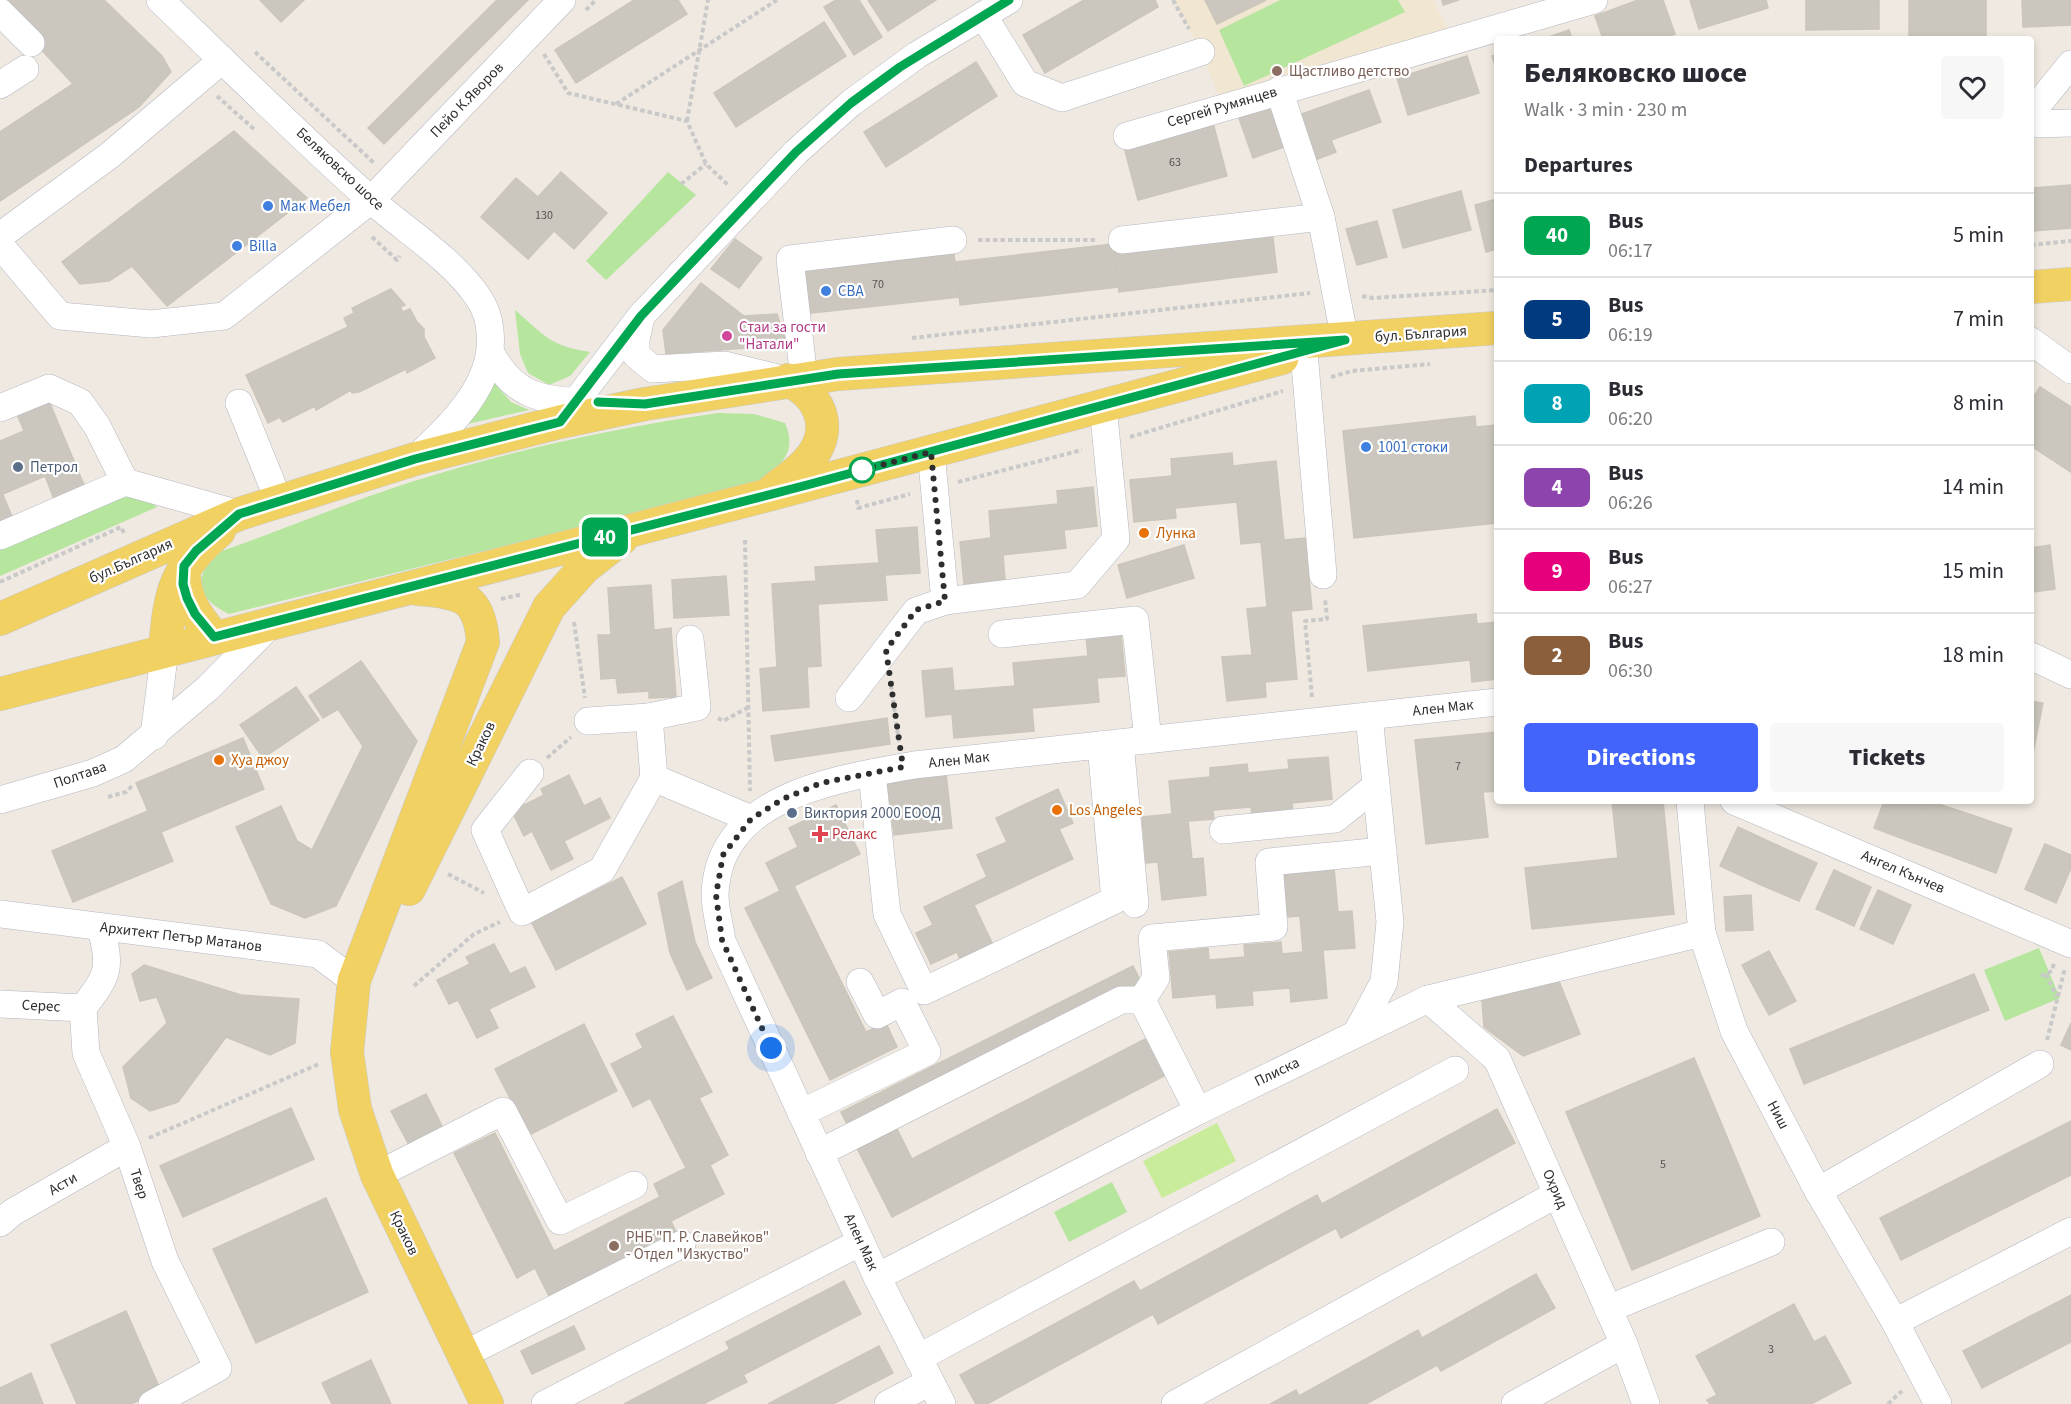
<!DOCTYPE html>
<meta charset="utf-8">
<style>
:root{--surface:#fff;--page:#f7f7f7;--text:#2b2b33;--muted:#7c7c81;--line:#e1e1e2;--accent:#4264fb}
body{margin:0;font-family:"Source Sans 3",sans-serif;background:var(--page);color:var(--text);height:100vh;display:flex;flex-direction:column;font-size:22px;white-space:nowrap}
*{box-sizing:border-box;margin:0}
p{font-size:20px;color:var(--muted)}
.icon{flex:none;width:33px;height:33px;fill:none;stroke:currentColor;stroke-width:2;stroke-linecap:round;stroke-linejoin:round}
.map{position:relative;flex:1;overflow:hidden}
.panel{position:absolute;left:1494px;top:36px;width:540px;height:768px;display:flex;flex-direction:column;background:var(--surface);border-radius:6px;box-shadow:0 3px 9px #0003}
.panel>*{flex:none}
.badge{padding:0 12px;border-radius:9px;font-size:21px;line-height:39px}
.you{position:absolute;width:30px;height:30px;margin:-15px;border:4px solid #fff;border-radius:50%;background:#1a73e8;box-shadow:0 0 0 9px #1a73e833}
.map>.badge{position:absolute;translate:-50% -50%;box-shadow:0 0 0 3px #fff}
h2{padding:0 30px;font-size:22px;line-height:54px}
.round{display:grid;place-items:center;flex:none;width:63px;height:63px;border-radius:6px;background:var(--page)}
.head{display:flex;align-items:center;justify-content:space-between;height:102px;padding:0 30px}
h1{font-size:28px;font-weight:800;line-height:45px}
.button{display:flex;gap:12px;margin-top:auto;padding:12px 30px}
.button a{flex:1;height:69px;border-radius:6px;background:var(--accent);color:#fff;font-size:24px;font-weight:800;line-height:69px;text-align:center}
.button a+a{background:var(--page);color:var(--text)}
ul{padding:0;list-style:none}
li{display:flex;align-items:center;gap:18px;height:84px;padding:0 30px;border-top:2px solid var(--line)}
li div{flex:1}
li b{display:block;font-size:22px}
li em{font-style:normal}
li .badge{min-width:66px;font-weight:700;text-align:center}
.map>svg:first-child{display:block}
</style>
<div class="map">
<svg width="2071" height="1404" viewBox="0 0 2071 1404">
<rect width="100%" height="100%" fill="#efe9e1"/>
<path fill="#f0e6d1" d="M1173,0H1433L1453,40L1223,106L1201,52Z"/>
<g fill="#b6e59e">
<path d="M1280,0H1398L1405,12L1244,86L1219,30Z"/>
<path d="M668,172L696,195L606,280L586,261Z"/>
<path d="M515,310C544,335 550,346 590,352L570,376L549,385L528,373L520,354Z"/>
<path d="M490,378L511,402L529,410L468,424Z"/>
<path d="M718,413L754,414L785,423C798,454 780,465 759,483L229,614C196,598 193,580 216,553C280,531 343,504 408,483C509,451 613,428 718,413Z"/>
<path d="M123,496L144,497L157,507L0,576V547Z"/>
<path d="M2039,948L2060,998L2005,1021L1984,970Z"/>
<path d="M1112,1182L1127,1212L1069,1242L1054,1212Z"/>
</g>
<path fill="#c9ec9a" d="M1217,1123L1236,1161L1162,1198L1143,1161Z"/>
<g fill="#cbc7bf" stroke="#cbc5ba" stroke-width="1.5">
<path d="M0,0H104L162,56L171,72L139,107L0,201V132L73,84L0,5Z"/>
<path d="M260,0H304L281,22Z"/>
<path d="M497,0H528L384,144L368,128Z"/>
<path d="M634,0H678L687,14L576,83L555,50Z"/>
<path d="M836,0H859L882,37L854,55L824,7Z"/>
<path d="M868,0H936L888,31Z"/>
<path d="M1084,0H1155L1158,7L1045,73L1023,35Z"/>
<path d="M1205,0H1266L1217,24Z"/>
<path d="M1442,0H1459L1443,5Z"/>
<path d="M1638,0H1663L1675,34L1662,39H1603L1595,16Z"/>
<path d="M1690,0H1766L1768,8L1699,29Z"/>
<path d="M1806,0H1879V29L1806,30Z"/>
<path d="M1909,0H1986V38L1909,39Z"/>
<path d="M2022,0H2071V25L2023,27Z"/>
<path d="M824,22L846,56L736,127L714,93Z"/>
<path d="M1569,30L1572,39H1543Z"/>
<path d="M1497,55V70L1492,56Z"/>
<path d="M1467,56L1479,93L1408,115L1397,78Z"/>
<path d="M976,62L997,96L886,167L864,132Z"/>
<path d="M1369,90L1381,122L1331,140L1336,152L1315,160L1299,115Z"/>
<path d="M1273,107L1287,146L1253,158L1239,118Z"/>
<path d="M1213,123L1227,176L1138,200L1124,147Z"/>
<path d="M234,131L307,198L167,306L132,266L109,281L80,284L62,262Z"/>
<path d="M561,172L607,213L574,249L554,231L528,259L481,217L516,178L538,197Z"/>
<path d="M2071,185V228L2031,231V188Z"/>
<path d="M1461,191L1471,230L1403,248L1393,210Z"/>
<path d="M1497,199V249L1486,252L1475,205Z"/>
<path d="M1377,221L1387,257L1357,265L1346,229Z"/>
<path d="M1272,230L1277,272L1119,292L1114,250Z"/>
<path d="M735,239L762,258L739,288L711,269Z"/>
<path d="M1113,244L1118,287L960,305L956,262Z"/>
<path d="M954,254L959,297L803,314L798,272Z"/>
<path d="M701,283L744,316L777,314L787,345L666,354L663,330Z"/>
<path d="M391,289L405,305L400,307L403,312L410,309L417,322L424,329V337L435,358L407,373L406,369L359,392L352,393L351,390L316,410L315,406L283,422L280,417L268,423L246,375L348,327L344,318L354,313L352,308Z"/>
<path d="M41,382L87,492L56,504L45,476L3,494L0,488V441L24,431L9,395Z"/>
<path d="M2040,387L2071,407V472L2031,446V401Z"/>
<path d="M1475,416L1476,427L1497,425V523L1354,538L1343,431Z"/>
<path d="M1232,453L1233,466L1276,461L1284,540L1305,538L1312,609L1291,611L1297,679L1265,682L1266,697L1227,701L1222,657L1252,655L1247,609L1267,607L1261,542L1241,544L1237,502L1175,508L1176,518L1134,522L1130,480L1172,476L1171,459Z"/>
<path d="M1093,487L1097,526L1064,530L1066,548L1003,555L1005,579L964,584L960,542L991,538L989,511L1058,504L1057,491Z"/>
<path d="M0,488L14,521L0,527Z"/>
<path d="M917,527L920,573L885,575L887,600L818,604L821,666L807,667L809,707L763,711L760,669L777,667L772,584L816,581L815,567L879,563L876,530Z"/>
<path d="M1184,545L1194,578L1127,598L1118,565Z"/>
<path d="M2050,545L2055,589L2031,592V548Z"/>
<path d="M726,576L729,615L674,618L672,580Z"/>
<path d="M651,585L654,630L671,628L676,697L649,698V691L618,693L616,678L601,679L598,635H611L608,588Z"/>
<path d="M1476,614L1477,624L1497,622V679L1472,682L1470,660L1368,671L1363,626Z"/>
<path d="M1121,633L1125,676L1097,678L1099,702L1032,708L1034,731L954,738L952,714L926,717L922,671L952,668L954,691L1015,686L1013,663L1088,656L1086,636Z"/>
<path d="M361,661L417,741L336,906L305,918L271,904L236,827L281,806L297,841L312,850L363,746L338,709L323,718L309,696Z"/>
<path d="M296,687L319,720L263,758L240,725Z"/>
<path d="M2031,701L2043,703L2031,763Z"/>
<path d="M887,718L890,744L775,761L771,736Z"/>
<path d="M1497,732V791L1483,792L1488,837L1426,844L1415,740Z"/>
<path d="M243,738L264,789L161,832L173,861L73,902L52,851L148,811L136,783Z"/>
<path d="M1328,757L1332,799L1292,803L1293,811L1252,815L1251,807L1213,810L1214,819L1188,821L1192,859L1203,858L1206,895L1162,900L1158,862L1146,863L1142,817L1172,814L1169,781L1210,777V768L1247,764L1248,773L1289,769L1288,760Z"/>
<path d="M946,773L952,828L894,835L887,780Z"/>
<path d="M569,775L584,806L600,798L610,818L564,841L573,859L551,870L532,831L524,836L512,811L544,795L541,789Z"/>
<path d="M1058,789L1073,823L1059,829L1073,859L974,905L994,947L961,962L957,952L931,964L916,933L933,925L924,907L987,877L977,855L1007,842L996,818Z"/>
<path d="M1612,801H1663L1674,914L1532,929L1525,868L1618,858Z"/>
<path d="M1884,801H1929L1914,843L1874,828Z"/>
<path d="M1929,801L1972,815L1956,858L1914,843Z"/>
<path d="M836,805L860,854L794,886L866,1032L886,1023L897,1047L830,1080L745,908L780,891L766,863L798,847L789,828Z"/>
<path d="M1972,815L2012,829L1996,873L1956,858Z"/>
<path d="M1738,827L1777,845L1759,884L1720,866Z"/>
<path d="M2045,844L2071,855V868L2056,903L2025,889Z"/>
<path d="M1777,845L1817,863L1799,901L1759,884Z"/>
<path d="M1334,868L1338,912L1352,911L1355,948L1323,950L1327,998L1291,1002L1290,988L1252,991L1253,1005L1217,1008L1216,994L1173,998L1169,952L1208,948L1209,960L1245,957L1244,945L1281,942L1282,954L1303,952L1300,916L1288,917L1284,873Z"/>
<path d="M1834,870L1871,887L1854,926L1816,909Z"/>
<path d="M622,877L646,924L556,970L532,923Z"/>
<path d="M682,881L695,942L712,978L687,990L670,953L658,893Z"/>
<path d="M1878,890L1911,905L1893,944L1860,929Z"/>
<path d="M1751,895L1753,930L1726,931L1724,897Z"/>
<path d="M494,944L510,974L525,967L535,987L489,1009L498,1028L477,1038L458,1000L449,1004L437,980L470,964L466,957Z"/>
<path d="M1769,951L1796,1001L1769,1015L1742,965Z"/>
<path d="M144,965L241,995L299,999L295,1043L270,1055L226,1037L178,1102L150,1111L131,1098L123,1067L167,1023L157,997L140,1001L132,974Z"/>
<path d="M1133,966L1141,982L849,1128L841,1112Z"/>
<path d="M1974,974L1989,1010L1804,1084L1790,1049Z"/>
<path d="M1559,981L1580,1034L1523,1056L1484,1027L1482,1001Z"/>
<path d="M673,1016L712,1092L699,1098L728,1155L710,1165L724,1194L671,1221L678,1236L551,1300L535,1268L517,1278L454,1153L495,1133L554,1251L660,1197L654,1184L686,1168L650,1098L633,1107L611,1064L643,1048L636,1034Z"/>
<path d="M2071,1023V1050L2061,1045Z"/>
<path d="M584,1024L617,1091L529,1135L495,1069Z"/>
<path d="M1151,1036L1170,1073L892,1217L857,1148L896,1127L912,1159Z"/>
<path d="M1694,1058L1760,1216L1632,1270L1566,1112Z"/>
<path d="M426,1094L442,1126L408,1143L391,1111Z"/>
<path d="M291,1108L314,1159L183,1217L160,1166Z"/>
<path d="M1497,1109L1515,1143L1341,1238L1336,1228L1158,1324L1153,1314L987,1404H976L960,1375L1134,1281L1140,1291L1317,1195L1322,1204Z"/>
<path d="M2071,1121V1175L1901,1260L1880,1218Z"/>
<path d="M326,1198L368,1292L256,1343L213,1249Z"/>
<path d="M1536,1274L1555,1308L1441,1371L1437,1365L1366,1404H1270L1296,1390L1299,1396L1418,1330L1422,1338Z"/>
<path d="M844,1281L861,1314L743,1375L726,1342Z"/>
<path d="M2071,1295V1342L1982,1388L1963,1351Z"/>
<path d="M1794,1304L1814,1342L1825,1336L1851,1383L1811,1404H1710L1707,1400L1717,1395L1696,1356Z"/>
<path d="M126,1311L161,1391L131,1404H77L51,1345Z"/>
<path d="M574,1326L585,1349L532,1374L521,1351Z"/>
<path d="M879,1346L893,1373L833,1404H768Z"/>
<path d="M730,1349L747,1382L703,1404H624Z"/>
<path d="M371,1360L391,1404H332L322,1383Z"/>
<path d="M31,1373L43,1404H0V1388Z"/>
</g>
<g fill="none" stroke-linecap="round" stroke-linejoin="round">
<defs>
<g id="minor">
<path d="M160,0C230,67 299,136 371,200C406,231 451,258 478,297C485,307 489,319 490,331C496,384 450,426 415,459"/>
<path d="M0,12L31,43"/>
<path d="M983,15L1025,83L1062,98L1201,52"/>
<path d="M0,85L25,69"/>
<path d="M1279,90L1321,217L1345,340"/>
<path d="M2031,113L2071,64"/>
<path d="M2031,124L2071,123"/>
<path d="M1127,136L1594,0"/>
<path d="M0,236L110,155L222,60"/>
<path d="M1122,240L1321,217"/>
<path d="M0,245L60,316L151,324L224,316L371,200L562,0"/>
<path d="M641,317L636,340V355L653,369L725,365L786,380"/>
<path d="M2031,341L2071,370"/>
<path d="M1304,352L1323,575"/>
<path d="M491,353C513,396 542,401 587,402"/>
<path d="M804,378L790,259L953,240"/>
<path d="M239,403L279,501"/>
<path d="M0,408L49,388L80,402L97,426L125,482"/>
<path d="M560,422L641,316L796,152L851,103L917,55L1009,0"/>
<path d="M931,452L945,601"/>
<path d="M0,536L125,482L239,514"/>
<path d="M1002,634L1135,620L1148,740"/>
<path d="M2031,656L2071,675"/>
<path d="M849,698L916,611L945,601L1077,585L1116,539L1103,406"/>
<path d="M649,717L697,707L690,639"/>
<path d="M588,721L649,717L654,778L751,819"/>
<path d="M154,736L165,649"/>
<path d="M1120,743L1135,904"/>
<path d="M530,773L485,830L522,912L602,870L654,778"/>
<path d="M872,773L887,914L924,991L1115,900L1101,745"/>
<path d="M0,800L93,773L124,759L208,688L274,621"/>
<path d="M1690,801L1702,933L1734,1031L1818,1191L1895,1322L1938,1404"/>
<path d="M1734,801L2071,944"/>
<path d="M1223,830L1335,819L1376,786"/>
<path d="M0,914L318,954L354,981"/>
<path d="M101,927C111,970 109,974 83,1008L86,1053L127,1147L165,1261L218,1368L152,1404"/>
<path d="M1428,999L1497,1059L1624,1344L1646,1404"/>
<path d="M0,1004L83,1008"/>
<path d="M1357,1032L1384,982L1390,922L1369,716"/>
<path d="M1198,1111L1142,1000L1156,978L1152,938L1274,927L1269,862L1383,851"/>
<path d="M801,1113L927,1052L902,1002L877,1015L860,982"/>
<path d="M819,1153L1121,1000H1142"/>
<path d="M377,1175L503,1111L560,1221L634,1185"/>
<path d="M1818,1191L2040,1064"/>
<path d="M0,1223L13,1212L127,1147"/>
<path d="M877,1277L1198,1111L1428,999L1702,933"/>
<path d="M1608,1309L1771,1242"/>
<path d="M1895,1322L2071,1231"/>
<path d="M463,1355L682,1244"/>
<path d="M918,1358L1455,1070"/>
<path d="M545,1404L861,1242"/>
<path d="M888,1404L930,1382"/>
<path d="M942,1404L877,1277L722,941C720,926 715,909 715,895C718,795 838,779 914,765L1497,702"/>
<path d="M1175,1404L1557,1194"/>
<path d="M1515,1404L1624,1344"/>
</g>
<g id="major">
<path d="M2031,287L2071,284"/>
<path d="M773,490C784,481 796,474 806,463C835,433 823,397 788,380"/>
<path d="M184,568C183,597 195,615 214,637"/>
<path d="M417,589C460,593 479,594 483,642L354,981L347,1052L355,1109L377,1175L487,1404"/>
<path d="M0,619L239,514L415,459L560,422L645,404L838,374L1497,328"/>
<path d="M165,649C170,591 174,570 219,531"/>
<path d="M0,694L764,496L1282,358"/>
<path d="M409,889L549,607L585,567L622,538"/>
</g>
</defs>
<use href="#minor" stroke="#b4b7c1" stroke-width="28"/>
<use href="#major" stroke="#c9c9c9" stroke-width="34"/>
<g stroke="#c9c9c9" stroke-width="4" stroke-dasharray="4.5 3" stroke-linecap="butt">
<path d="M1173,0L1189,29"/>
<path d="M586,10L596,0"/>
<path d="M255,52L374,163"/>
<path d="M544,54L568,93L687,121L706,164L729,186"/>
<path d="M217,96L256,131"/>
<path d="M616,104L777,0"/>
<path d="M687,121L708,0"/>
<path d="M681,184L706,164"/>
<path d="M372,237L397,260L400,256"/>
<path d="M978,240H1096"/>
<path d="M2031,245L2071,241"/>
<path d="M1362,296L1373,298L1497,290"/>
<path d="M912,338L1310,293"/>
<path d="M1331,377L1352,371L1430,364"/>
<path d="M1130,437L1283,391"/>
<path d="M958,482L1082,450"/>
<path d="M857,500L858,508L910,494"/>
<path d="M745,540L750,791"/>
<path d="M0,582L121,527L124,533"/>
<path d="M501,599L523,594"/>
<path d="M574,622L585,698"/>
<path d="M891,685L899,743"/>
<path d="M1312,697L1305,621L1327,619L1325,599"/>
<path d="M718,718L723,721L749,707"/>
<path d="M547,758L571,737"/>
<path d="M108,797L126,792L133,785"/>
<path d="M448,874L484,893"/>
<path d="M2046,974L2057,997"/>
<path d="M2041,976L2052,971L2054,963"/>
<path d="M414,986L474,934L500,922"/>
<path d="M2047,1040L2065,968"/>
<path d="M149,1138L321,1063"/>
<path d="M1888,1404L1902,1391"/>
</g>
<use href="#minor" stroke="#fff" stroke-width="27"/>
<use href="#major" stroke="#f2d163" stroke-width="33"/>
</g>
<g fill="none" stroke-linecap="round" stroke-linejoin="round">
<defs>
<path id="line" d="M598,402L645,404L838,374L1345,340L807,485L214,637L195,614L187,598L183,584L184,566L196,551L239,514L415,459L560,422L641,316L796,152L851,103L900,67L1009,0"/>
</defs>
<use href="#line" stroke="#fff" stroke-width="14"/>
<use href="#line" stroke="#00a651" stroke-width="9"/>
<path stroke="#2e2e2e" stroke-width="6" stroke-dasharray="0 10.8" d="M771,1048L722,940L716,895L723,855L751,819L783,799L821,783L903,767L886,650L916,610L945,601L931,452L862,470"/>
</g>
<g fill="#8d6e63" stroke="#fff" stroke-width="2">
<circle cx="1277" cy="71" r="6"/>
<circle cx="614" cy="1246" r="6"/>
</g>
<g fill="#3f7fe0" stroke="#fff" stroke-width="2">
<circle cx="268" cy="206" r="6"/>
<circle cx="237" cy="246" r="6"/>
<circle cx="826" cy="291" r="6"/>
<circle cx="1366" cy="447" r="6"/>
</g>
<circle fill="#d1479c" stroke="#fff" stroke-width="2" cx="727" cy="336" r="6"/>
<g fill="#5c6f8a" stroke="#fff" stroke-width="2">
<circle cx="18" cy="467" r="6"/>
<circle cx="792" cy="813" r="6"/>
</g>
<circle fill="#fff" stroke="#00a651" stroke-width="3" cx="862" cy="470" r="12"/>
<g fill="#e8710a" stroke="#fff" stroke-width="2">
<circle cx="1144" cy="533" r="6"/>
<circle cx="219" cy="760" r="6"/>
<circle cx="1057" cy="810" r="6"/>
</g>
<path fill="#e0444e" stroke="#fff" stroke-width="2" d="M817 825h6v6h6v6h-6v6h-6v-6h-6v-6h6z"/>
<g text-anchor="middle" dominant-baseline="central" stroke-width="4.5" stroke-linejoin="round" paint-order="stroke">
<g font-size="12" fill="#555452">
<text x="1175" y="162">63</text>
<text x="544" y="215">130</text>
<text x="878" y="284">70</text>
<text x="1458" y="766">7</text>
<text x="1663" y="1164">5</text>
<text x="1771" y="1349">3</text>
</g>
<g font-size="15" fill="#785e54" stroke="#fff" text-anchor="start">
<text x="1289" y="71">Щастливо детство</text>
<text x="626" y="1237">РНБ "П. Р. Славейков"<tspan x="626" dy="17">- Отдел "Изкуство"</tspan></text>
</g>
<g font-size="15" fill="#2e2e2e" stroke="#fff">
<text transform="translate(467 100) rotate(-46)">Пейо К.Яворов</text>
<text transform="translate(1222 107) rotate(-16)">Сергей Румянцев</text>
<text transform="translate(340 169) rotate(43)">Беляковско шосе</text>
<text transform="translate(1421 334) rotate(-4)">бул. България</text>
<text transform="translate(131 561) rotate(-24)">бул.България</text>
<text transform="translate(1443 708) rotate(-6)">Ален Мак</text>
<text transform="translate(481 744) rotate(-64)">Краков</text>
<text transform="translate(959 760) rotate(-6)">Ален Мак</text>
<text transform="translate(80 775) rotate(-19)">Полтава</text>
<text transform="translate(1903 872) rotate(23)">Ангел Кънчев</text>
<text transform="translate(181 937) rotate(7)">Архитект Петър Матанов</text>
<text transform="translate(41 1006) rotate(3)">Серес</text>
<text transform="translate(1277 1072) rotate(-26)">Плиска</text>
<text transform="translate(1778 1115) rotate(62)">Ниш</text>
<text transform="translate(63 1184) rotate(-30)">Асти</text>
<text transform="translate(139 1184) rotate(72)">Твер</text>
<text transform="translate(1555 1189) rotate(66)">Охрид</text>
<text transform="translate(404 1233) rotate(64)">Краков</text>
<text transform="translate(861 1242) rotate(65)">Ален Мак</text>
</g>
<g font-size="15" fill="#366cbe" stroke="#fff" text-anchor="start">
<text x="280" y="206">Мак Мебел</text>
<text x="249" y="246">Billa</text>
<text x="838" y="291">CBA</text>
<text x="1378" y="447">1001 стоки</text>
</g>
<g font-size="15" fill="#b23c85" stroke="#fff" text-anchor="start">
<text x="739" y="327">Стаи за гости<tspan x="739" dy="17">"Натали"</tspan></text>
</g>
<g font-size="15" fill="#4e5e75" stroke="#fff" text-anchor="start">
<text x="30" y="467">Петрол</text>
<text x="804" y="813">Виктория 2000 ЕООД</text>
</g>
<g font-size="15" fill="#c56008" stroke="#fff" text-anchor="start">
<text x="1156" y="533">Лунка</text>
<text x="231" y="760">Хуа джоу</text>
<text x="1069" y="810">Los Angeles</text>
</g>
<g font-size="15" fill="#be3a42" stroke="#fff" text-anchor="start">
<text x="832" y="834">Релакс</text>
</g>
</g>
</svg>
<div class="you" style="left:771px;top:1048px"></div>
<b class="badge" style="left:605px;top:537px;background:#00a651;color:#fff">40</b>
<section class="panel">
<div class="head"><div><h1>Беляковско шосе</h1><p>Walk · 3 min · 230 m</p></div><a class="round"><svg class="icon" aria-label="heart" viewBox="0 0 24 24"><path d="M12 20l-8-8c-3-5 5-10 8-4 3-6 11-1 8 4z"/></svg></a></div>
<h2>Departures</h2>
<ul>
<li><span class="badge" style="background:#00a651;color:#fff">40</span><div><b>Bus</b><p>06:17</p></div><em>5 min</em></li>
<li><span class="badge" style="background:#003b80;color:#fff">5</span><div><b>Bus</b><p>06:19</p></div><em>7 min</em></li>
<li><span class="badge" style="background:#00a3b4;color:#fff">8</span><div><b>Bus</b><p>06:20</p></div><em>8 min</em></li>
<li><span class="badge" style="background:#8e44ad;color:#fff">4</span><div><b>Bus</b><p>06:26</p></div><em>14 min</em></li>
<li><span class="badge" style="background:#e6007e;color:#fff">9</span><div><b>Bus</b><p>06:27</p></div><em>15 min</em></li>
<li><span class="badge" style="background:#8b5e3c;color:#fff">2</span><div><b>Bus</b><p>06:30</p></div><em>18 min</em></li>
</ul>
<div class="button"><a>Directions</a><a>Tickets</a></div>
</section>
</div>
